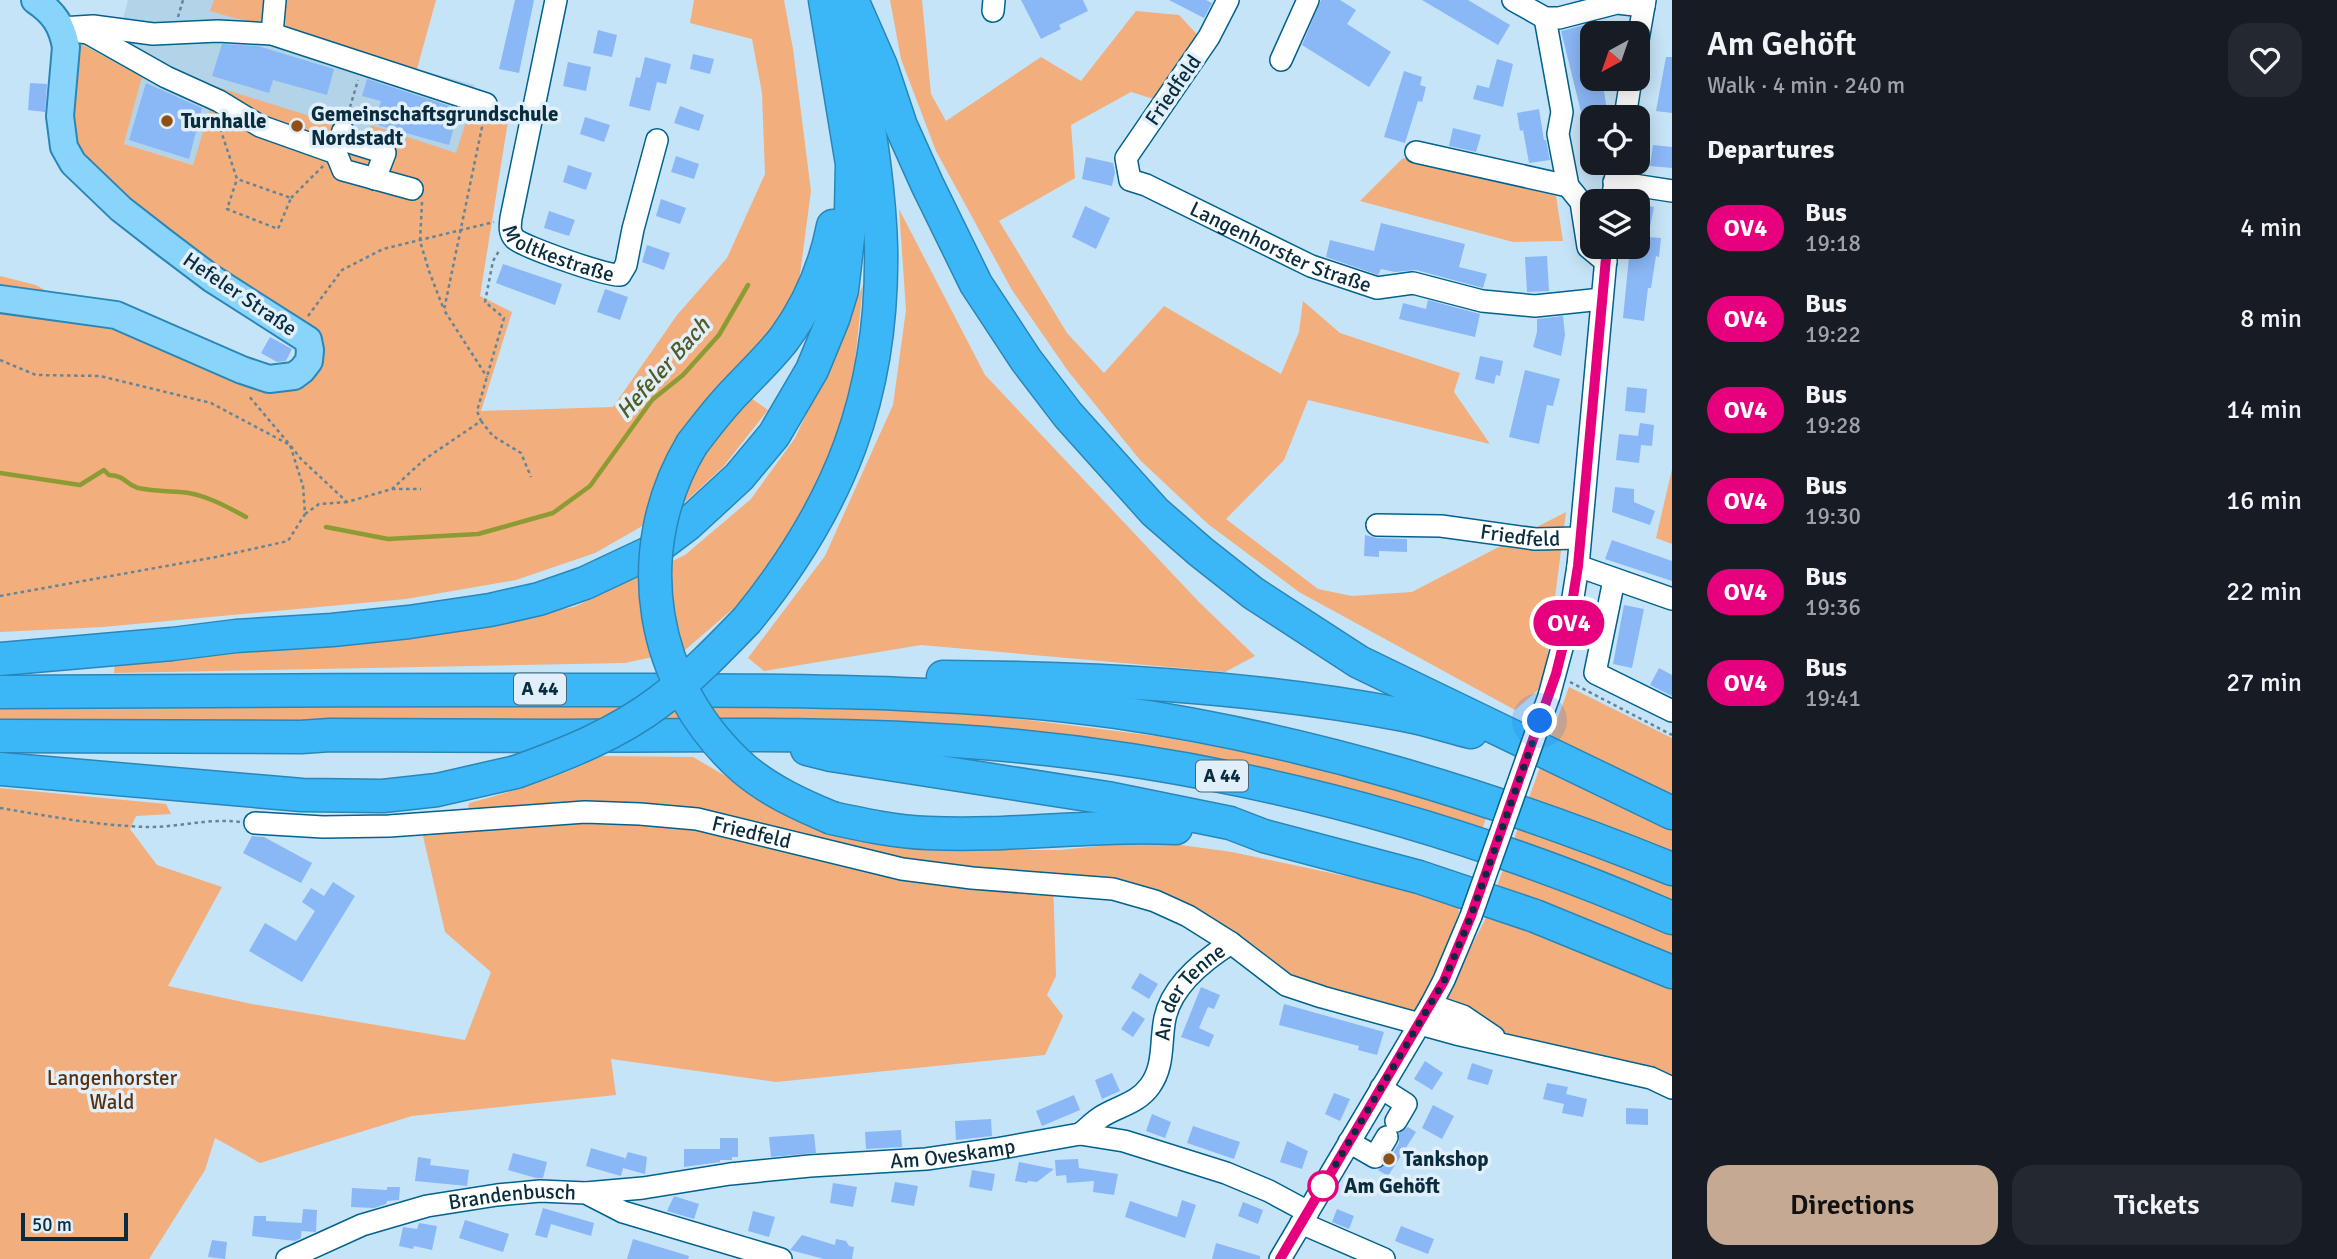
<!DOCTYPE html>
<meta charset="utf-8">
<style>
:root{--surface:#171b24;--page:#242831;--text:#f1f3f6;--muted:#9ea1a6;--accent:#c5a992}
body{margin:0;font-family:Signika,sans-serif;background:var(--page);color:var(--text);height:100vh;display:flex;flex-direction:column;font-size:26px;white-space:nowrap}
*{box-sizing:border-box;margin:0}
p{font-size:23px;color:var(--muted)}
.icon{flex:none;width:38px;height:38px;fill:none;stroke:currentColor;stroke-width:2;stroke-linecap:round;stroke-linejoin:round}
.map{position:relative;flex:1;overflow:hidden}
.sheet{display:flex;flex-direction:column;background:var(--surface);width:665px}
.sheet>*{flex:none}
.badge{padding:0 14px;border-radius:23px;font-size:24px;line-height:46px}
.needle{width:46px;rotate:220deg}
.fabs{position:absolute;left:1580px;top:21px;display:grid;gap:14px}
.fabs a{display:grid;place-items:center;width:70px;height:70px;border-radius:14px;background:var(--surface);box-shadow:0 4px 18px #0003;font-size:35px}
.scale{position:absolute;left:21px;bottom:18px;width:107px;box-sizing:border-box;padding-left:7px;border:4px solid #092c3e;border-top:0;font-size:19px;line-height:24px;white-space:nowrap;color:#092c3e;-webkit-text-stroke:5px #e0eff9;paint-order:stroke}
.you{position:absolute;width:35px;height:35px;margin:-18px;border:5px solid #fff;border-radius:50%;background:#1a73e8;box-shadow:0 0 0 10px #1a73e833}
.map>.badge{position:absolute;translate:-50% -50%;box-shadow:0 0 0 4px #fff}
h2{padding:0 35px;font-size:26px;line-height:63px}
.round{display:grid;place-items:center;flex:none;width:74px;height:74px;border-radius:21px;background:var(--page)}
.headline{display:flex;align-items:center;justify-content:space-between;height:119px;padding:0 35px}
h1{font-size:33px;font-weight:600;line-height:52px}
.button{display:flex;gap:14px;margin-top:auto;padding:14px 35px}
.button a{flex:1;height:80px;border-radius:21px;background:var(--accent);color:#111;font-size:28px;font-weight:600;line-height:80px;text-align:center}
.button a+a{background:var(--page);color:var(--text)}
ul{padding:0;list-style:none}
li{display:flex;align-items:center;gap:21px;height:91px;padding:0 35px}
li div{flex:1}
li b{display:block;font-size:26px}
li em{font-style:normal}
li .badge{min-width:77px;font-weight:700;text-align:center}
main{display:flex;flex:1;min-height:0}
.map>svg:first-child{display:block}
</style>
<main>
<div class="map">
<svg width="1672" height="1259" viewBox="0 0 1672 1259">
<rect width="100%" height="100%" fill="#c6e4f7"/>
<path fill="#b2d3e8" d="M128,0H285L286,33L475,85L470,109L431,236L124,144L142,77L112,60Z"/>
<g fill="#f2ae7c">
<path d="M214,0H266L259,25L210,11Z"/>
<path d="M285,0H436L417,69L286,33Z"/>
<path d="M694,0H784L793,49L811,191L797,297L723,390L716,435L748,396L768,410L723,467L686,501L595,553L516,580L406,599L103,627L0,632V276L36,285L108,327L280,388L298,390L319,369L235,279L158,225L83,161L70,123L80,43L142,77L124,144L193,165L217,87L367,134L371,125L456,153L470,109L509,115L480,296L512,312L481,411L613,407L677,315L727,258L765,174L762,93L752,39L690,23Z"/>
<path d="M890,0H922L931,94L946,121L1041,57L1081,81L1136,11L1179,15L1207,45L1170,104L1131,92L1071,125L1075,178L999,221L1067,333L1104,373L1164,306L1281,374L1299,332L1303,301L1340,333L1460,373L1454,392L1490,444L1308,400L1284,460L1226,519L1318,589L1352,596L1412,592L1566,512L1546,667L1538,690L1515,710L1299,592L1208,524L1140,460L1068,371L1012,290L936,151L901,59Z"/>
<path d="M1403,158L1556,196L1563,241L1513,242L1360,201Z"/>
<path d="M899,209L985,375L1199,602L1255,656L1225,672L921,645L764,671L748,658L825,556L893,405L906,310Z"/>
<path d="M863,285L852,390L822,483L782,554L735,607L685,650L625,663L114,673L115,660L408,638L574,607L685,555L751,499L795,438L822,381Z"/>
<path d="M1672,469V544L1656,538Z"/>
<path d="M1569,687L1672,738V1086L1433,1018L1484,922Z"/>
<path d="M734,701L963,712L1156,736L1323,766L1487,815L1480,836L1137,750L0,724V703Z"/>
<path d="M602,756L693,757L765,799L900,840L1016,850H1060L1119,844L1166,843L1232,852L1406,889L1458,907L1459,912L1443,956L1416,1016L1293,981L1229,933L1053,879L1056,976L1047,995L1063,1016L1045,1055L776,1082L611,1059L616,1095L412,1116L260,1163L215,1138L205,1170L149,1259H0V788L166,804L171,814L136,816L130,829L157,865L222,887L168,986L252,1004L465,1040L491,972L445,932L418,814L468,809L469,803C515,791 559,777 602,756Z"/>
</g>
<g fill="none" stroke-linecap="round" stroke-linejoin="round">
<g stroke="#8d9b34" stroke-width="4.5">
<path d="M0,473L80,485L104,470L109,475C127,476 124,484 138,488C152,491 165,491 180,492C202,493 226,506 246,517"/>
<path d="M326,527L388,539L478,534L553,513L590,486L652,400L683,375L719,335L748,285"/>
</g>
</g>
<g fill="#8ab7f6">
<path d="M515,0H534L519,73L499,69Z"/>
<path d="M1021,0H1083L1088,11L1059,25L1061,29L1041,39Z"/>
<path d="M1169,0H1206L1212,3L1204,18Z"/>
<path d="M1321,0H1340L1356,10L1347,24L1391,52L1369,87L1302,45Z"/>
<path d="M1422,0H1468L1510,25L1498,45Z"/>
<path d="M1588,24L1592,42V79H1602L1608,117H1592V140H1588L1561,31Z"/>
<path d="M598,30L617,35L612,57L593,53Z"/>
<path d="M222,44L258,46L334,69L327,95L273,80L269,93L212,76Z"/>
<path d="M693,54L714,59L710,74L690,69Z"/>
<path d="M645,57L671,64L666,84L657,82L650,111L629,106L636,77L640,78Z"/>
<path d="M1666,57H1672V113L1656,111Z"/>
<path d="M1497,59L1513,64L1503,107L1473,99L1477,85L1489,88Z"/>
<path d="M568,62L591,67L586,91L563,86Z"/>
<path d="M1404,71L1422,77L1420,85L1426,87L1422,102L1418,101L1405,143L1384,137Z"/>
<path d="M367,79L459,109L449,145L374,124L381,101L362,96Z"/>
<path d="M30,83L47,84L45,112L28,110Z"/>
<path d="M146,83L202,108L189,159L129,140Z"/>
<path d="M680,106L704,115L699,131L674,123Z"/>
<path d="M1539,109L1544,140H1546L1550,160L1529,163L1523,130L1520,131L1517,113Z"/>
<path d="M585,117L610,125L604,142L580,134Z"/>
<path d="M1453,128L1481,135L1476,152L1449,146Z"/>
<path d="M1653,145L1672,147V168L1650,166Z"/>
<path d="M676,156L699,164L694,179L671,172Z"/>
<path d="M1086,157L1113,163L1115,172L1112,186L1082,179Z"/>
<path d="M568,165L592,173L586,190L563,182Z"/>
<path d="M661,199L686,208L680,224L656,216Z"/>
<path d="M1638,204L1654,207L1648,237L1661,238L1659,257L1656,256L1651,288H1648L1644,321L1623,318L1630,247H1638Z"/>
<path d="M1085,206L1110,218L1096,249L1072,237Z"/>
<path d="M549,211L575,220L569,236L544,228Z"/>
<path d="M1381,223L1465,244L1459,267L1487,274L1483,288L1416,270L1395,272L1381,269L1378,275L1326,257L1330,240L1374,251Z"/>
<path d="M647,245L670,253L664,270L642,262Z"/>
<path d="M1547,256L1549,291L1527,292L1525,257Z"/>
<path d="M503,264L562,284L555,305L496,283Z"/>
<path d="M605,289L628,297L620,320L597,312Z"/>
<path d="M1428,300L1480,314L1475,337L1399,319L1403,303L1426,309Z"/>
<path d="M1563,316L1565,335L1561,356L1533,347L1537,332V319Z"/>
<path d="M270,337L292,349L286,361L277,362L261,353Z"/>
<path d="M1480,356L1503,361L1500,376L1496,375L1494,384L1475,379Z"/>
<path d="M1525,370L1560,379L1553,406L1547,405L1539,444L1509,437Z"/>
<path d="M1627,387L1647,389L1645,413L1625,411Z"/>
<path d="M1640,423L1654,425L1652,446L1641,445L1639,463L1616,460L1619,434L1638,436Z"/>
<path d="M1615,487L1634,489V502L1655,511L1650,525L1612,512Z"/>
<path d="M1365,535L1377,538L1407,539V552L1379,551V557L1364,556Z"/>
<path d="M1612,540L1672,561V581L1605,559Z"/>
<path d="M1624,605L1644,609L1632,668L1613,664Z"/>
<path d="M1659,668L1672,675V696L1650,685Z"/>
<path d="M252,836L264,837L312,863L301,883L243,853Z"/>
<path d="M333,882L355,896L302,982L249,951L265,923L296,941L315,911L302,902L311,888L324,896Z"/>
<path d="M1140,973L1158,984L1149,999L1131,988Z"/>
<path d="M1201,987L1220,995L1214,1009L1208,1007L1199,1028L1214,1035L1209,1047L1181,1037Z"/>
<path d="M1284,1004L1384,1032L1377,1055L1358,1050L1359,1046L1279,1025Z"/>
<path d="M1133,1011L1145,1019L1133,1037L1121,1029Z"/>
<path d="M1425,1061L1443,1073L1432,1090L1414,1079Z"/>
<path d="M1472,1063L1493,1070L1488,1085L1467,1079Z"/>
<path d="M1112,1073L1120,1091L1102,1099L1095,1080Z"/>
<path d="M1547,1083L1568,1087L1566,1094L1587,1099L1583,1117L1562,1113L1564,1104L1543,1099Z"/>
<path d="M1334,1093L1350,1099L1340,1121L1325,1114Z"/>
<path d="M1074,1095L1080,1110L1042,1126L1036,1111Z"/>
<path d="M1433,1105L1454,1116L1442,1139L1422,1128Z"/>
<path d="M1626,1108L1648,1109V1125L1626,1124Z"/>
<path d="M1152,1114L1171,1122L1165,1138L1146,1131Z"/>
<path d="M991,1119L992,1136L956,1140L955,1121Z"/>
<path d="M1193,1126L1240,1142L1234,1159L1187,1143Z"/>
<path d="M1408,1127L1416,1132L1388,1176L1378,1170L1386,1164L1399,1143V1133Z"/>
<path d="M901,1130L902,1147L866,1149L865,1132Z"/>
<path d="M814,1134L816,1153L771,1157L769,1137Z"/>
<path d="M720,1138H738V1157H732V1160H720V1162L684,1167V1149H720Z"/>
<path d="M1287,1141L1308,1151L1302,1169L1280,1162Z"/>
<path d="M591,1148L625,1158L624,1162L628,1152L647,1157L645,1174L623,1168L621,1176L586,1166Z"/>
<path d="M513,1153L547,1162L543,1178H536L508,1170Z"/>
<path d="M418,1157L431,1159L430,1165L469,1170L467,1186L415,1181Z"/>
<path d="M1078,1159L1079,1168L1118,1174L1114,1195L1093,1192L1094,1181L1067,1183L1066,1175L1056,1176L1055,1160Z"/>
<path d="M1019,1162L1054,1169L1037,1182L1028,1181L1027,1183L1015,1181Z"/>
<path d="M972,1170L995,1174L992,1191L969,1187Z"/>
<path d="M895,1182L918,1186L914,1206L891,1202Z"/>
<path d="M833,1183L857,1187L853,1207L830,1203Z"/>
<path d="M387,1187H400L399,1200L387,1201L386,1204L374,1208L351,1207L352,1188L387,1190Z"/>
<path d="M674,1196L699,1204L694,1219L667,1211Z"/>
<path d="M1182,1200L1196,1205L1185,1238L1125,1217L1130,1201L1177,1217Z"/>
<path d="M1243,1202L1263,1210L1258,1224L1238,1216Z"/>
<path d="M543,1208L594,1223L591,1236L551,1224L547,1238L535,1235Z"/>
<path d="M303,1209L317,1210L316,1232L301,1231Z"/>
<path d="M1337,1209L1354,1216L1349,1229L1332,1222Z"/>
<path d="M753,1211L775,1217L769,1237L748,1231Z"/>
<path d="M254,1216H266V1221L302,1223L301,1238L295,1241L252,1236Z"/>
<path d="M465,1220L509,1234L503,1252L459,1238Z"/>
<path d="M419,1223L437,1226L432,1250L414,1246L413,1249L399,1246L403,1227L417,1229Z"/>
<path d="M1401,1226L1434,1239L1428,1254L1395,1241Z"/>
<path d="M802,1235L835,1245L836,1239L846,1241L849,1246L854,1247L852,1259H824L790,1250Z"/>
<path d="M633,1239L689,1256L688,1259H627Z"/>
<path d="M212,1240L227,1242L225,1259L208,1257Z"/>
<path d="M1216,1243L1260,1256V1259H1212Z"/>
</g>
<g fill="none" stroke-linecap="round" stroke-linejoin="round">
<defs>
<g id="minor">
<path id="s1" d="M556,0L511,218C510,226 509,233 515,239C524,247 609,277 620,275L626,265L633,229L657,140"/>
<path id="s2" d="M1228,0L1209,37L1126,158L1130,180L1146,185L1311,266L1377,288L1413,283L1482,301L1535,306L1602,299"/>
<path d="M1513,0L1545,18H1559L1617,3L1644,6"/>
<path d="M993,11L994,0"/>
<path d="M1545,18L1562,112L1558,134L1568,186L1581,202L1588,247L1606,262"/>
<path d="M61,28L93,26L153,34L218,31L272,34L486,104"/>
<path d="M81,32L88,33L166,77L219,101L260,126L336,153"/>
<path d="M272,34L275,0"/>
<path d="M1638,40L1645,0"/>
<path d="M1281,60L1308,0"/>
<path d="M1625,117L1631,79"/>
<path d="M343,131L336,153L343,170L412,189"/>
<path d="M340,139L385,153L375,179"/>
<path d="M1416,152L1568,186"/>
<path d="M1614,182L1672,191"/>
<path d="M1612,201L1618,163"/>
<path id="s3" d="M1377,525L1441,526L1535,539L1579,538"/>
<path d="M1578,566L1672,599"/>
<path d="M1614,580L1595,673L1672,711"/>
<path d="M1549,696L1569,622L1578,566L1607,247"/>
<path id="s4" d="M255,823L323,827L389,826L585,812L640,814L697,819L902,869L972,878L1113,889L1155,901L1188,916L1231,943"/>
<path d="M1431,1005L1463,1016L1494,1037"/>
<path d="M1381,1088L1406,1104L1396,1121"/>
<path id="s5" d="M1080,1134C1087,1129 1093,1122 1101,1117C1118,1106 1137,1104 1150,1086C1165,1065 1160,1042 1165,1018C1172,985 1204,960 1231,943L1286,985L1322,997L1456,1034L1651,1078L1672,1088"/>
<path d="M1349,1142L1375,1157L1387,1137"/>
<path id="s6" d="M586,1193L643,1188L730,1174L810,1166L926,1159L996,1149L1080,1134L1124,1141L1226,1173L1269,1191L1308,1212"/>
<path d="M1301,1223L1384,1259"/>
<path id="s7" d="M287,1259L362,1225L427,1206L497,1195L540,1191L586,1193L623,1212L781,1259"/>
<path d="M1280,1259L1431,1005L1444,980L1471,916"/>
</g>
<path id="major" d="M0,299L116,315L242,370L269,379L294,376L302,370L309,361L310,350L308,340L211,278L166,244L121,209L73,163L64,147L60,116L66,47C62,25 54,13 35,0"/>
<g id="highway">
<path d="M852,0L881,66L901,126L927,184L976,284L1026,360L1068,415L1155,512L1201,552L1253,593L1359,662L1672,813"/>
<path d="M692,444C706,426 720,407 737,390C753,373 770,357 784,339C809,305 825,267 833,226"/>
<path d="M747,620C840,506 884,394 881,246C879,174 864,101 854,30"/>
<path d="M0,659L172,644L236,636L332,630L409,622L490,610L539,599L585,583L651,552L688,524L739,477L774,435L812,370L833,319L842,290L851,212L852,164L825,0"/>
<path d="M943,677C1096,678 1248,686 1399,714C1423,718 1447,726 1471,732"/>
<path d="M0,692C222,691 443,689 665,690C815,691 966,691 1116,712C1309,740 1491,796 1672,869"/>
<path d="M0,736L301,737L330,735C406,735 481,736 557,736C699,735 841,732 983,743C1221,762 1453,823 1672,918"/>
<path d="M807,749L831,755L1107,798L1230,823L1264,836L1419,877L1535,916L1672,972"/>
<path d="M0,769L302,795L383,796L437,790L516,772"/>
<path d="M832,818C864,825 896,832 928,833C1011,837 1093,824 1176,828"/>
</g>
</defs>
<use href="#minor" stroke="#00628d" stroke-width="24"/>
<use href="#major" stroke="#2a86b7" stroke-width="30"/>
<use href="#highway" stroke="#2a86b7" stroke-width="35"/>
<g stroke="#648597" stroke-width="2.5" stroke-dasharray="3.5 3.5" stroke-linecap="butt">
<path d="M178,17L183,0"/>
<path d="M1646,70L1648,56"/>
<path d="M501,108L515,111"/>
<path d="M348,114L358,80"/>
<path d="M497,118L512,110"/>
<path d="M480,120L482,127L444,310L487,377"/>
<path d="M218,122L237,179L227,209L278,229L291,198L237,179"/>
<path d="M291,198L323,166"/>
<path d="M422,202L420,241L429,271L444,310"/>
<path d="M308,316L342,270L383,249L494,222"/>
<path d="M0,360L36,375L100,376L211,403L290,445L301,459L347,502L392,489L425,459L481,421L477,411L504,318L485,302L493,261L500,249"/>
<path d="M481,421L493,436L521,453L531,477"/>
<path d="M392,489H421"/>
<path d="M305,514L319,504L347,502"/>
<path d="M0,596L216,557L288,541L305,514L303,486L290,445L248,395"/>
<path d="M1570,682L1672,735"/>
<path d="M0,808C49,816 99,826 149,827C180,827 209,818 240,822"/>
</g>
<use href="#minor" stroke="#fff" stroke-width="21"/>
<use href="#major" stroke="#89d4fb" stroke-width="26"/>
<use href="#highway" stroke="#3bb7f8" stroke-width="32"/>
<defs>
<path id="minor-bridge" d="M1471,916L1549,696"/>
<g id="highway-bridge">
<path d="M692,444C627,552 650,686 744,769C770,791 801,805 832,818"/>
<path d="M516,772C566,754 617,734 660,701C691,678 720,648 747,620"/>
</g>
</defs>
<use href="#minor-bridge" stroke="#00628d" stroke-width="24" stroke-linecap="butt"/>
<use href="#highway-bridge" stroke="#2a86b7" stroke-width="35" stroke-linecap="butt"/>
<use href="#minor-bridge" stroke="#fff" stroke-width="21"/>
<use href="#highway-bridge" stroke="#3bb7f8" stroke-width="32"/>
</g>
<g fill="none" stroke-linecap="round" stroke-linejoin="round">
<defs>
<path id="line" d="M1280,1259L1444,981L1471,916L1556,674L1569,622L1578,566L1607,247"/>
</defs>
<use href="#line" stroke="#fff" stroke-width="16"/>
<use href="#line" stroke="#e6007e" stroke-width="10"/>
<path stroke="#092c3e" stroke-width="7" stroke-dasharray="0 12.6" d="M1323,1186L1444,981L1471,916L1540,721"/>
</g>
<g fill="#8f4f17" stroke="#e0eff9" stroke-width="2.5">
<circle cx="167" cy="121" r="7"/>
<circle cx="297" cy="126" r="7"/>
<circle cx="1389" cy="1159" r="7"/>
</g>
<circle fill="#fff" stroke="#e6007e" stroke-width="3.5" cx="1323" cy="1186" r="14"/>
<g text-anchor="middle" dominant-baseline="central" stroke-width="7" stroke-linejoin="round" paint-order="stroke">
<g fill="#e0eff9" stroke="#4a6676" stroke-width="2">
<rect x="514" y="673.5" width="52" height="31" rx="5"/>
<rect x="1196" y="760.5" width="52" height="31" rx="5"/>
</g>
<g font-size="19" font-weight="bold" fill="#092c3e">
<text x="540" y="689">A 44</text>
<text x="1222" y="776">A 44</text>
</g>
<g font-size="21" fill="#092c3e" stroke="#e0eff9">
<text transform="translate(1173 90) rotate(-55)">Friedfeld</text>
<text stroke="none"><textPath href="#s1" startOffset="290">Moltkestraße</textPath></text>
<text stroke="none"><textPath href="#s2" startOffset="376">Langenhorster Straße</textPath></text>
<text transform="translate(240 294) rotate(34)">Hefeler Straße</text>
<text stroke="none"><textPath href="#s3" startOffset="144">Friedfeld</textPath></text>
<text stroke="none"><textPath href="#s4" startOffset="499">Friedfeld</textPath></text>
<text stroke="none"><textPath href="#s5" startOffset="191">An der Tenne</textPath></text>
<text stroke="none"><textPath href="#s6" startOffset="369">Am Oveskamp</textPath></text>
<text stroke="none"><textPath href="#s7" startOffset="236">Brandenbusch</textPath></text>
</g>
<g font-size="21" font-weight="bold" fill="#092c3e" stroke="#e0eff9" text-anchor="start">
<text x="311" y="114">Gemeinschaftsgrundschule<tspan x="311" dy="24">Nordstadt</tspan></text>
<text x="181" y="121">Turnhalle</text>
<text x="1403" y="1159">Tankshop</text>
</g>
<g font-size="21" fill="#5a310e" stroke="#e0eff9">
<text x="112" y="1078">Langenhorster<tspan x="112" dy="24">Wald</tspan></text>
</g>
<g font-size="21" font-weight="bold" fill="#092c3e" stroke="#e0eff9" text-anchor="start">
<text x="1344" y="1186">Am Gehöft</text>
</g>
<g font-size="23" font-style="italic" fill="#525a25" stroke="#e0eff9">
<text transform="translate(663 368) rotate(-48)">Hefeler Bach</text>
</g>
</g>
</svg>
<div class="fabs">
<a><svg class="needle" viewBox="-14 -14 28 28"><path d="M0-13l5 13h-10z" fill="#e53935"/><path d="M0 13l5-13h-10z" fill="#9ea1a6"/></svg></a>
<a><svg class="icon" aria-label="locate" viewBox="0 0 24 24"><circle cx="12" cy="12" r="6"/><path d="M12 2v4M12 18v4M2 12h4M18 12h4"/></svg></a>
<a><svg class="icon" aria-label="layers" viewBox="0 0 24 24"><path d="M12 4l9 5-9 5-9-5zM3 14l9 5 9-5"/></svg></a>
</div>
<div class="scale">50 m</div>
<div class="you" style="left:1540px;top:721px"></div>
<b class="badge" style="left:1569px;top:623px;background:#e6007e;color:#fff">OV4</b>
</div>
<section class="sheet">
<div class="headline"><div><h1>Am Gehöft</h1><p>Walk · 4 min · 240 m</p></div><a class="round"><svg class="icon" aria-label="heart" viewBox="0 0 24 24"><path d="M12 20l-8-8c-3-5 5-10 8-4 3-6 11-1 8 4z"/></svg></a></div>
<h2>Departures</h2>
<ul>
<li><span class="badge" style="background:#e6007e;color:#fff">OV4</span><div><b>Bus</b><p>19:18</p></div><em>4 min</em></li>
<li><span class="badge" style="background:#e6007e;color:#fff">OV4</span><div><b>Bus</b><p>19:22</p></div><em>8 min</em></li>
<li><span class="badge" style="background:#e6007e;color:#fff">OV4</span><div><b>Bus</b><p>19:28</p></div><em>14 min</em></li>
<li><span class="badge" style="background:#e6007e;color:#fff">OV4</span><div><b>Bus</b><p>19:30</p></div><em>16 min</em></li>
<li><span class="badge" style="background:#e6007e;color:#fff">OV4</span><div><b>Bus</b><p>19:36</p></div><em>22 min</em></li>
<li><span class="badge" style="background:#e6007e;color:#fff">OV4</span><div><b>Bus</b><p>19:41</p></div><em>27 min</em></li>
</ul>
<div class="button"><a>Directions</a><a>Tickets</a></div>
</section>
</main>
